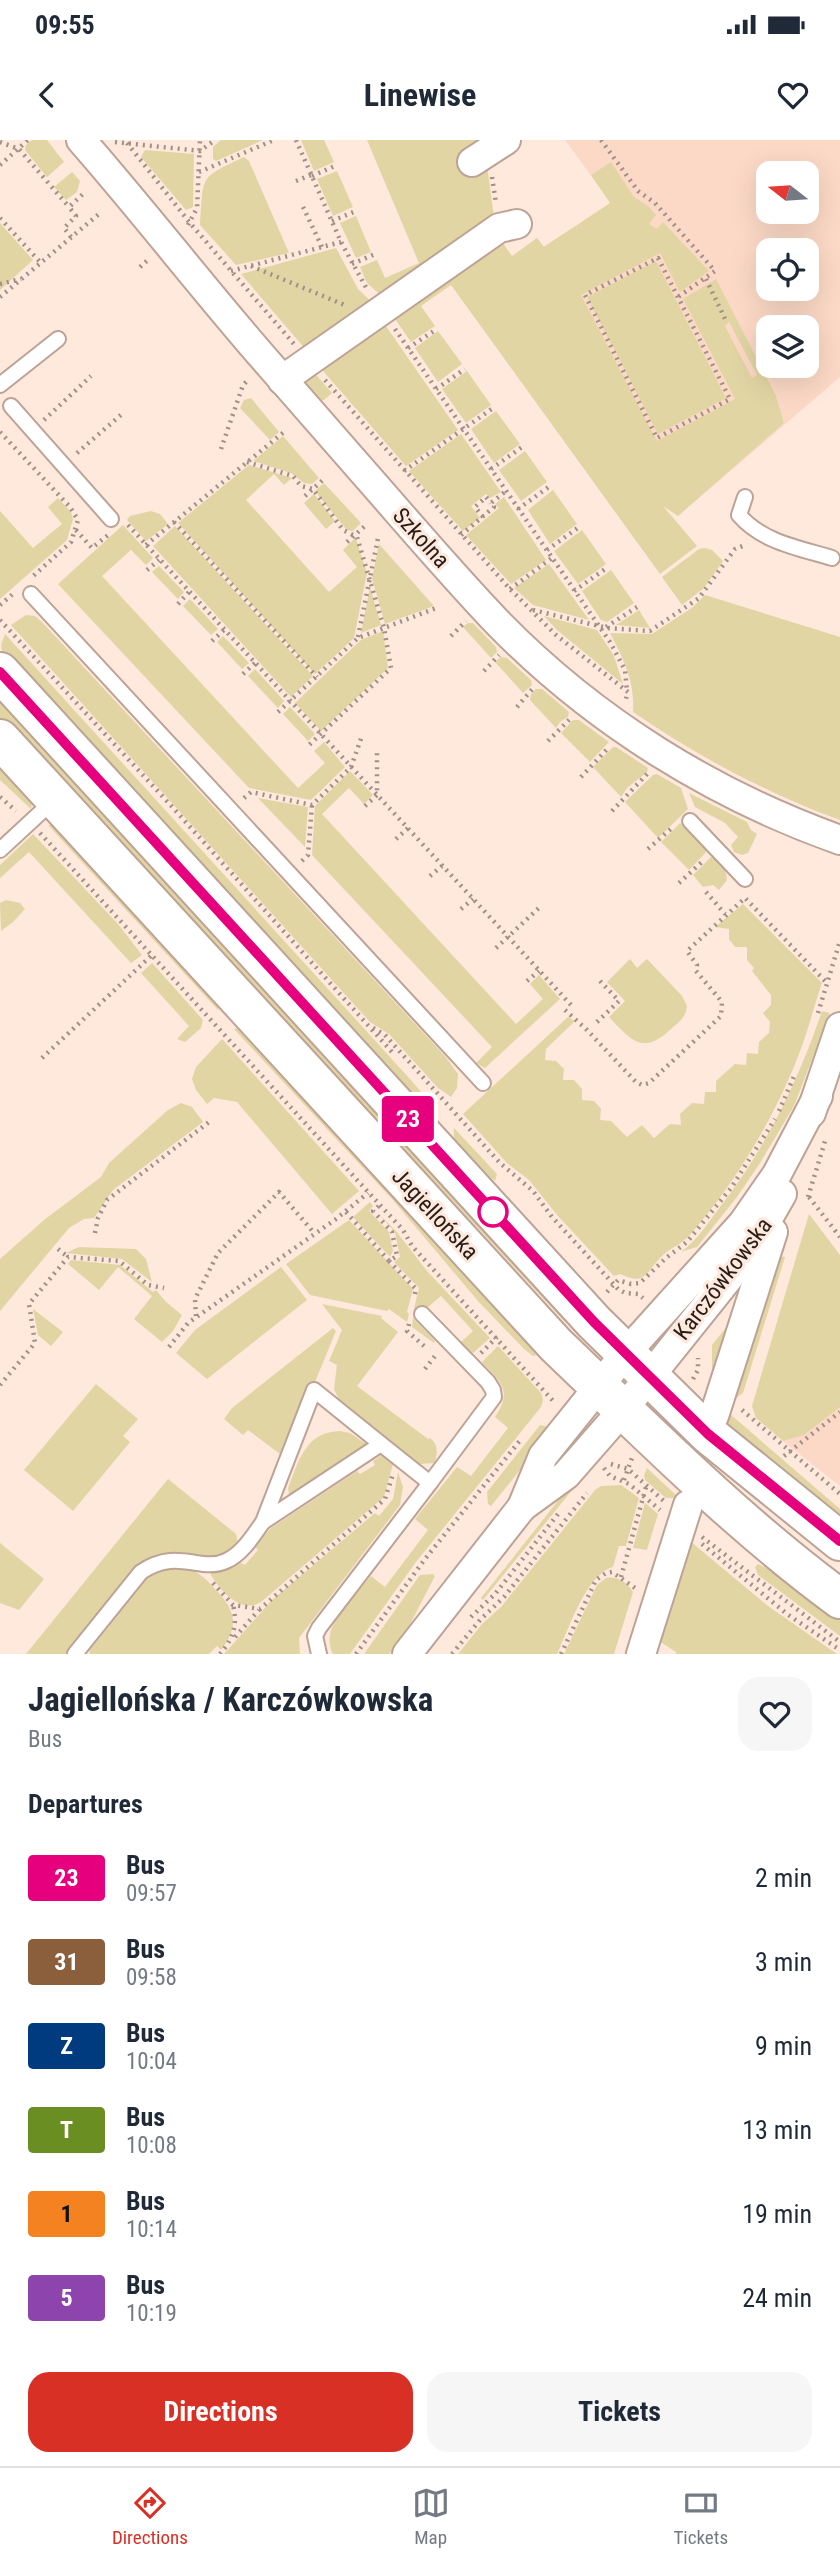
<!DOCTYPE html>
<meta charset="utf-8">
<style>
:root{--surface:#fff;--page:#f6f6f7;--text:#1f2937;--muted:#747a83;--line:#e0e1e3;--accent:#d93025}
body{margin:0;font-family:"Roboto Condensed",sans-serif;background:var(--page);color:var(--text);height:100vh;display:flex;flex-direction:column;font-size:26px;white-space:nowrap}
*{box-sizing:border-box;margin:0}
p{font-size:23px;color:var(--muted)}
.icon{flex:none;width:38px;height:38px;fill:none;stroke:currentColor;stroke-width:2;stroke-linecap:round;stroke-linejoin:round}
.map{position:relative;height:1514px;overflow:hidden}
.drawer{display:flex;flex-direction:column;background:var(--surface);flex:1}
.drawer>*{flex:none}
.badge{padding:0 14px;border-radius:5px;font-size:24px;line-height:46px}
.needle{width:46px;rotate:287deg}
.buttons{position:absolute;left:756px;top:21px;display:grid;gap:14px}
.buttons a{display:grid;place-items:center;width:63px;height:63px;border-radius:14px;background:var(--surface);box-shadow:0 7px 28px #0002;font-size:35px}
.map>.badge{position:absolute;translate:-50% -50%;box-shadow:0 0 0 4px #fff}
h2{padding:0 28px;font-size:26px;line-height:63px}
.round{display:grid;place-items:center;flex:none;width:74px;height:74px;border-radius:21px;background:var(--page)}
.head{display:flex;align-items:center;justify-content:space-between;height:119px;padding:0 28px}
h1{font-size:33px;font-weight:700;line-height:52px}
.button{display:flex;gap:14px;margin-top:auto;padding:14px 28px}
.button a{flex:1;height:80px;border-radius:21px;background:var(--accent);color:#fff;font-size:28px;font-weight:700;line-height:80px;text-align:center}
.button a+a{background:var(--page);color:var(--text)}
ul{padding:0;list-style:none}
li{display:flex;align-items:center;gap:21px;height:84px;padding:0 28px}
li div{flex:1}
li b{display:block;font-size:26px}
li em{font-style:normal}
li .badge{min-width:77px;font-weight:700;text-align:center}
.status{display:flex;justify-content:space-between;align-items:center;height:49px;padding:0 35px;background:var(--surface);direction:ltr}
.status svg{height:19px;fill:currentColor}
header{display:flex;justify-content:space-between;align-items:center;height:91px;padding:0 28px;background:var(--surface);font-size:32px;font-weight:700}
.menu{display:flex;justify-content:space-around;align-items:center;height:98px;border-top:2px solid var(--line);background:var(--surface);font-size:19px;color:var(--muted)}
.menu a{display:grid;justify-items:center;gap:4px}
.menu .active{color:var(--accent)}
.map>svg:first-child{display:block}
</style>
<div class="status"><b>09:55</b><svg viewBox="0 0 49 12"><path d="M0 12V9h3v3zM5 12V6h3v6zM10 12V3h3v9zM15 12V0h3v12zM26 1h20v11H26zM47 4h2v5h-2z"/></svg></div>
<header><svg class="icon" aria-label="back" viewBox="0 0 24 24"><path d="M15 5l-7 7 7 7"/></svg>Linewise<svg class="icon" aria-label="heart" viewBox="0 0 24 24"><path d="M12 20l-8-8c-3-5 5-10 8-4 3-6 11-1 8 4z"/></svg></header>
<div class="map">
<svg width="840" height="1514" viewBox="0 0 840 1514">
<rect width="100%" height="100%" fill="#ffe8dc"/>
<g fill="#fcd9c6" fill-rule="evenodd">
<path d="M565,0H840V237L678,376L543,107L611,63ZM768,33H807V72H768ZM768,110H807V149H768ZM768,187H807V226H768Z"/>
<path d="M840,1261V1346L783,1301Z"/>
</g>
<g fill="#e2d5a4" fill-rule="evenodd">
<path d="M32,0H47L64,22L47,37L25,10L26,5Z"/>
<path d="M221,0H263L216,21L213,19V7Z"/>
<path d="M301,0H324L334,22L314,31Z"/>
<path d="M367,0H487V25L495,85L386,160L367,143L360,127L377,120L385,138L419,123Z"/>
<path d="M145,10L194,14L193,67L186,70L141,17Z"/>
<path d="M244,17L249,21L289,113L236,125L200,85C204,34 198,39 244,17Z"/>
<path d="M611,22L634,57L648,66L656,75L649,84L657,89L663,82L709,131L680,152L660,113L581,155L657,301L735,259L683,159L716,139L776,256L784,283L678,376L663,366L697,406L660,434L451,145L421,166L435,186L411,202L391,173L500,99L512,116L537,98L544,107L610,63L591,35ZM729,182L757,235L752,238L725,186Z"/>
<path d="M337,31L353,67L333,76L317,39Z"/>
<path d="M72,32L80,41L77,52L66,60L54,47Z"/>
<path d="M356,76L371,112L356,118L340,83Z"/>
<path d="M0,83L33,120L0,150Z"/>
<path d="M336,108L358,149L377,167L307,211L241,134Z"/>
<path d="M656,121L726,258L658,294L587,157Z"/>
<path d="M381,179L458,290L406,326L317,224Z"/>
<path d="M438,191L462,224L438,242L415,208Z"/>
<path d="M311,229L332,253L324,260L314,261L304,243Z"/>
<path d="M467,231L491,265L466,283L442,249Z"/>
<path d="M251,258L279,292L270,300L240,268L244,260Z"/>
<path d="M496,271L520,304L494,323L471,289Z"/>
<path d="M461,294L501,352L490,358L486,354L471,366L480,378L463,391L409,331Z"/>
<path d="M283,296L319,338L312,344L304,343L291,333L253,321Z"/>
<path d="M525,311L547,342L521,361L499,330Z"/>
<path d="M249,325L292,338L284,345L274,334L246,360L329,452L357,427L343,410L354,399H356L367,433L354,498L315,534L178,383Z"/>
<path d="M324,343L361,383L353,391L347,390L318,355L316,350Z"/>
<path d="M553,350L577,384L550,404L528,370Z"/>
<path d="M314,354L335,381L326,389L304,363Z"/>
<path d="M504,357L546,420L511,444L466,395L499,368L495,364Z"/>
<path d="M58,358L71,372L73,379L67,400L0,459V371L33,408L62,384L48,367Z"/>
<path d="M151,371L160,374L168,384L146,401L127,380L130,376Z"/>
<path d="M123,385L153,418L146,425L131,410L102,436L298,648L325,623L314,611L324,602L345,627L311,660L249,648L58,444Z"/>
<path d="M175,386L313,536L291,557L153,406Z"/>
<path d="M582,390L606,424L578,444L554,411Z"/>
<path d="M379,404L434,466L385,484L372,438Z"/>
<path d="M705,408L712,410L723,421L704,448L682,465L662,437L699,409Z"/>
<path d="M549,424L589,480L533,465L514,448Z"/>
<path d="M159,426L184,452L178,459L152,432Z"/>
<path d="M611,430L634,463L607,482L601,480L582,451Z"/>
<path d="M370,447L381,485L361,493Z"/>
<path d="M705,455L840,497V680C766,653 697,616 633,572C635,542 624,520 610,493L652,494L693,467Z"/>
<path d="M190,459L218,489L211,495L183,466Z"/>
<path d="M639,470L650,488L616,485Z"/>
<path d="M26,475L35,476L41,481L445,916L458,934L457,948L451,957L438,948L389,894L370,882L11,485Z"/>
<path d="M544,476L597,490L614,516L623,544L557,490Z"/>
<path d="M468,483H473L496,507L497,512L491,518L463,487Z"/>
<path d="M383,491L388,528L321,591L295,563L361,500Z"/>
<path d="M5,494L409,938L436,969L426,971L3,515L1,505Z"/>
<path d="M223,496L249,523L242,529L217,502Z"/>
<path d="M501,517L507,518L531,540L532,545L523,553L495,522Z"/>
<path d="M255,529L284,561L278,568L248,536Z"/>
<path d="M536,549H542L569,572L568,577L560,582L556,588L530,560L531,554Z"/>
<path d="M0,550L571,1174L565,1182L394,998L352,960L0,581Z"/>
<path d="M290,567L315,594L308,601L283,574Z"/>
<path d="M573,580H579L609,602L590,622L561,593Z"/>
<path d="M613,607H616L648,628L647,632L627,648L621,657L593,627Z"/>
<path d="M0,619L32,661L31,669L0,640Z"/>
<path d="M350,631L373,655L364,664L349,648L322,674L516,884L543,859L530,844L539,835L560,859L485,928L476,923L492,907L312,715L315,666Z"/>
<path d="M657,634L681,648L688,669L658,698L625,662L653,635Z"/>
<path d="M689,653L747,682L751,690L757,694L748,713L742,715L734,712L731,705L738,697L725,683L695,667Z"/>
<path d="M258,658L308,667L305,707Z"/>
<path d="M680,683L708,710L689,730L661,702Z"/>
<path d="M48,685H54L220,862L218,870Z"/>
<path d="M33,694L118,784L142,815L131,823L29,712L0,738V725Z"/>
<path d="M712,716C720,724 727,729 727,740L719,750L713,745L703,747L693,735Z"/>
<path d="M6,760L20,763L25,769L13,782L1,791L0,763Z"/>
<path d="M743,764L822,843C814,866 808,891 799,914C775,977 733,1047 688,1097C680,1105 670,1108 662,1116C645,1133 646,1146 620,1134L614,1136L558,1076L529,1040L507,1023L463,974L568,877L575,881L546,909L545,920L556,921L564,929L563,940H574L582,949V960L594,961L601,969L600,980L611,981L627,997L642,985L654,998L670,984L681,985L680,974L692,963L704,964L705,952H716V941L735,924L746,925L747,913L758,914L759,902L769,893L770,882L763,873L771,865V855L752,831L754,828L747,820V807H735L729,799V789L715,787Z"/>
<path d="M630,819L637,828L647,819L682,856L687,866C686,877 680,881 672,888C643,916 632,901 609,877L625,861L607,842Z"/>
<path d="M152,823L203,880L201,888L185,902L177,899L189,886L141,833Z"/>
<path d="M822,871L830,873L794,966L760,1023L737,1057L697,1107L681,1112C696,1101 706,1086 717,1071C765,1010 797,944 822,871Z"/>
<path d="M241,887L541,1211L538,1215L533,1216L524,1209L478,1161L392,1059L234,889Z"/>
<path d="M222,899L359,1051L332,1074L237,962L214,958L207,964L196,950L192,939L196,927Z"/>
<path d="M181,963L192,967L203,982L113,1050L94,1078L84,1079L69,1088L0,1171V1119L44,1080L101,1037L109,1023L168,970Z"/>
<path d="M454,988L497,1034L495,1041C474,1024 451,1017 454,988Z"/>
<path d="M370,1062L373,1066L369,1071L389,1092L393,1111L390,1117L353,1077Z"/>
<path d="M377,1072L396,1091L427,1131L490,1198L473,1213L460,1203L473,1191L441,1156L414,1179L435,1201L434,1203L412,1187L413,1178L418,1174L414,1169L419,1148L394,1122L400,1117L395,1092Z"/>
<path d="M809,1074L840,1115V1267L804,1295L783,1301L756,1278L752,1266Z"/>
<path d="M349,1080L413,1149L407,1172L409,1174L407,1182L389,1169L387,1171L310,1155L286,1124Z"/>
<path d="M79,1107L136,1109L146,1119L152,1142L122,1119L66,1113Z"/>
<path d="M780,1116L785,1117L743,1253L735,1259Z"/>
<path d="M71,1120L120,1125L153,1152L156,1150L166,1162L182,1175L173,1191L162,1202L134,1179L152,1156L118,1127L99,1150L68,1124Z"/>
<path d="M281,1127L307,1160L207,1239L176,1213L195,1190Z"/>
<path d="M322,1164L382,1176L381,1178L398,1192L357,1246L428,1299L430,1298C439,1305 437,1313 435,1323L421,1324L413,1321L341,1264L334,1249L337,1225L329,1221L342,1190Z"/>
<path d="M33,1169L63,1192L51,1206L38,1195Z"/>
<path d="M732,1180L712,1238V1205Z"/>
<path d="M333,1188L336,1191L284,1317L248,1290L243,1295L224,1279L232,1268Z"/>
<path d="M498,1206L541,1253L543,1260L541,1267L416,1422L350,1514H333C318,1487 355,1456 371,1436L385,1447L428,1390L415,1379L457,1327L471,1336L508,1288L495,1277C513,1250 501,1243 482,1222Z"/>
<path d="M96,1244L138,1279L123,1296L130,1302L73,1371L24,1330Z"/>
<path d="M730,1274L840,1369V1385L727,1287Z"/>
<path d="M540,1285L554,1288L491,1366L488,1364L487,1352Z"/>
<path d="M340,1291L350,1293L369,1306L293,1355L289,1354L288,1348C299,1321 305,1292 340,1291Z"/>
<path d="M382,1315L393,1324L384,1357L261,1462C241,1475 218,1449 210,1433L224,1430L241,1423L245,1425L258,1410L255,1407L271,1388L357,1331L360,1334L375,1325L373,1321Z"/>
<path d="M584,1328L586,1333L483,1460L481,1458Z"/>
<path d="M647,1328L677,1356V1358H666L645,1340L644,1335Z"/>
<path d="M398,1332L403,1347L400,1365L299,1498L300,1514H224L272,1460L375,1373L379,1376L393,1359Z"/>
<path d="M168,1339L236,1394L238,1403C221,1424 203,1414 181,1412C165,1411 151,1416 138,1425L68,1514H26Z"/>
<path d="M621,1345L639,1358L626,1406H619L613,1427C586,1434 569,1489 557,1514H458L482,1484L501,1467L595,1350L601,1346Z"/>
<path d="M645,1363L658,1374L647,1410L633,1408Z"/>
<path d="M690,1401L768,1466L837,1514H676V1512L659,1501Z"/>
<path d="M0,1403L44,1439L19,1470L0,1463Z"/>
<path d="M758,1424L788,1439L840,1477V1496L758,1435L755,1427Z"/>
<path d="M173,1427C193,1427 203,1435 216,1450C235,1470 240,1486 221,1510L217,1506L209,1514H90L89,1511L149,1436Z"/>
<path d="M433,1434L435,1436L406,1492L389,1514H364L420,1435Z"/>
<path d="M606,1438C617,1436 627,1442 633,1452L614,1514H564L597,1445Z"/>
</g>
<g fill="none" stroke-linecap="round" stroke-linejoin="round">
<defs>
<g id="lane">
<path d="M0,245L58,199"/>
<path d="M11,266L111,379"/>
<path d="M745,357L739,375C762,402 799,408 832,418"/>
<path d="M31,454L483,943"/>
<path d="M690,681L745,739"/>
<path d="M0,710L53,661"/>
<path d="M263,1382L314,1250L381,1304"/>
<path d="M75,1514L141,1432C178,1407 200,1433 226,1421C242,1414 253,1396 263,1382L381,1304L430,1343L494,1257L493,1250L488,1242L422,1174"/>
<path d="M319,1514L315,1496L319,1488L430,1343"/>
</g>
<g id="street">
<path d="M81,0C145,73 204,150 268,223C300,260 333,297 365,334C409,384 453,436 499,484C594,581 713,655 840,700"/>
<path d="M472,22L506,0"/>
<path d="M282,240L499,88L517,84"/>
<path d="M811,973L840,887"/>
<path d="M714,1276L773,1092"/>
<path d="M522,1367L566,1335L622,1271L747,1115L782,1054"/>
<path d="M407,1514L522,1367L543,1316L625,1214L743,1083L777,1034L818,956"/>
<path d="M641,1514L688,1365"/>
</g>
<g id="secondary">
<path d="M0,532L594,1182L708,1294L840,1401"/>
<path d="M0,599L556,1205C648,1293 737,1383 840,1459"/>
</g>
</defs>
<use href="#lane" stroke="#bda395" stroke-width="18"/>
<use href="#street" stroke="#bda395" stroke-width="32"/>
<use href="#secondary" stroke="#bda395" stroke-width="42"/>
<g stroke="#a19087" stroke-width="4.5" stroke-dasharray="2 5" stroke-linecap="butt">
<path d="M296,0L341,102L368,151"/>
<path d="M601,0L638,51L655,63L715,131L678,157"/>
<path d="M0,2L19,9L69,67"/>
<path d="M115,2L200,11L215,0"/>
<path d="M127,3L190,83L294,204"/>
<path d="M0,25L28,0"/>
<path d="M199,32L274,0"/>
<path d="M312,36L337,25"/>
<path d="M492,37L496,63"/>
<path d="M296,41L311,35"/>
<path d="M303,67L322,107"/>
<path d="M0,78L40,122"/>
<path d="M332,81L356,71"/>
<path d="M188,85L197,68L200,0"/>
<path d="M71,97L64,88L76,76L69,67L83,54"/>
<path d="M658,118L730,259L657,298L585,155Z"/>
<path d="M352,124L375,114"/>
<path d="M251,126L347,166"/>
<path d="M140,127L150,118"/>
<path d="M231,131L341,102"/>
<path d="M706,139L727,183"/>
<path d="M0,144L21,139"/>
<path d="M0,157L99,74"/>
<path d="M395,189L610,502L625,530L627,551"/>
<path d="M408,208L437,189"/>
<path d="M325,240L510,449L556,495L628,552L625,562"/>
<path d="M436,249L465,229"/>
<path d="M44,280L91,236"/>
<path d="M0,292L70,367L78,380L71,402L31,438"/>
<path d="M221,309L243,245L249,239"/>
<path d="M77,313L122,274"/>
<path d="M247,322L293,336L301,346L313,349L343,390L357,397L384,488L391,528L309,605"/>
<path d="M491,329L522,307"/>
<path d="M404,331L493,268"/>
<path d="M305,356L325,338"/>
<path d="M518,369L550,346"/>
<path d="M483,377L475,367L486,357L491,363"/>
<path d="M174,382L317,537"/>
<path d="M128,385L571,865"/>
<path d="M76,390L92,408L108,395"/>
<path d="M461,395L494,367L491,363L506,351"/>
<path d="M347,402L366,385"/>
<path d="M146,405L284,292"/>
<path d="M547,410L579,387"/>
<path d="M147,430L159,420"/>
<path d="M510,449L552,418"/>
<path d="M574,451L608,427"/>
<path d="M178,464L189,452"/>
<path d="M0,465L14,453"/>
<path d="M533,470L607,488L650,491L699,458L735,409L745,405"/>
<path d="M0,480L165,659L392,912"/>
<path d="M606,487L637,467"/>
<path d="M451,496L466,481"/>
<path d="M358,497L378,398"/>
<path d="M212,501L224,490"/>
<path d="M484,531L499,515"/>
<path d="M243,534L255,523"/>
<path d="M517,567L534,547"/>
<path d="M278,572L358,498L439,467"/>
<path d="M548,601L570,579"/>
<path d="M581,637L609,607"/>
<path d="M0,657L16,671"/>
<path d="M244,658L251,652L312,665L351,627L362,596"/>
<path d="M365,666L377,655V610"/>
<path d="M612,671L648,633"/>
<path d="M40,693L369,1053L403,1090L412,1106L555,1263"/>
<path d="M396,699L408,688"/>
<path d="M648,709L673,687"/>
<path d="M302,721L308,715L312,665"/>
<path d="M430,736L442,726"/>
<path d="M679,743L704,720"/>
<path d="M706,752L725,774"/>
<path d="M461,769L473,759"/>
<path d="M496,808L542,765"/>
<path d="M527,841L539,831"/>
<path d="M565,870L587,890L636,942L642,945L649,943L721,876L722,862L696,831L697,825L687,811L745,758L827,843"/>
<path d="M818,873L840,801"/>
<path d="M597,882L619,861L599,840"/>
<path d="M373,888L385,895L500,1023L533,1051L552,1077L618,1149L625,1153L638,1154L643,1158"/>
<path d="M42,918L152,815"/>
<path d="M779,971L795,934"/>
<path d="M808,1057L826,998"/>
<path d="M809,1057L840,1097"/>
<path d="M346,1072L389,1121L397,1116L392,1092L373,1071L380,1065"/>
<path d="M95,1093L98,1078L107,1060L209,982"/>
<path d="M58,1109L68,1117"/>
<path d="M389,1121L416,1149L414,1158"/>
<path d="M607,1152L618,1140L631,1144L640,1143L666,1118L687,1102L731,1048L775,979"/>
<path d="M196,1176L195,1159L218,1113L279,1052L315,1094"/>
<path d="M409,1184L407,1191L424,1206"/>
<path d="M169,1207L188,1183L336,1079L368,1053"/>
<path d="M481,1213L497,1197"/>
<path d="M425,1229L435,1216L439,1218"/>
<path d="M693,1239L698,1230V1218"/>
<path d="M0,1245L35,1203L29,1164L68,1117L119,1121L148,1145L164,1148"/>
<path d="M742,1270L840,1354"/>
<path d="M784,1316L840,1272"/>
<path d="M611,1324L628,1329L665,1362"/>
<path d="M604,1328L610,1336L629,1344L660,1370"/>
<path d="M624,1340L632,1318"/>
<path d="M702,1397L840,1502"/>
<path d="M702,1404L787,1474L840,1510"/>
<path d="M621,1437L646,1347"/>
<path d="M213,1443L233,1465L260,1469L385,1359L393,1334"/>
<path d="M471,1477L495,1454L558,1374"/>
<path d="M235,1497L259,1470"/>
<path d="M220,1514C233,1499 238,1485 233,1465"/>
<path d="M356,1514L425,1419L522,1298"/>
<path d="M452,1514L480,1480L504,1457L587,1353"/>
<path d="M561,1514L596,1440L606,1433L612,1432L635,1448"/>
</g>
<use href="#lane" stroke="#fff" stroke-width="14"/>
<use href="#street" stroke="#fff" stroke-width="28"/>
<use href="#secondary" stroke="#fff" stroke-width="38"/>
</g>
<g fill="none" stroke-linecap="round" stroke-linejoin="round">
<defs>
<path id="line" d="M0,532L594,1182L708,1294L840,1401"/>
</defs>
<use href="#line" stroke="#fff" stroke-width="16"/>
<use href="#line" stroke="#e6007e" stroke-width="10"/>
</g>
<circle fill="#fff" stroke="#e6007e" stroke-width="3.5" cx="493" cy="1072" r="14"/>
<g text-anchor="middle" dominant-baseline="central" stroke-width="6" stroke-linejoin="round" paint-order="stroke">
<g font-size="23" fill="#271d18" stroke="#ffe8dc">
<text transform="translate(421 398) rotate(48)">Szkolna</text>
<text transform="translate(435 1074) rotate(47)">Jagiellońska</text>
<text transform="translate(723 1139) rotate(-53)">Karczówkowska</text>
</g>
</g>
</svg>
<div class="buttons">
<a><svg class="needle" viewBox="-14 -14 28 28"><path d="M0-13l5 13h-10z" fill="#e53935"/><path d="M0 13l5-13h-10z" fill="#747a83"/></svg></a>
<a><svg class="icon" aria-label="locate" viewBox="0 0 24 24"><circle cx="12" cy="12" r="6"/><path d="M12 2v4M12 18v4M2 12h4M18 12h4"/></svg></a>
<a><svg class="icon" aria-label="layers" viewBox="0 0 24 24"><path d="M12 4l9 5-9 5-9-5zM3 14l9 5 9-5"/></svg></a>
</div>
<b class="badge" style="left:408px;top:979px;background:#e6007e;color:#fff">23</b>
</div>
<section class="drawer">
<div class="head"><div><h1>Jagiellońska / Karczówkowska</h1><p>Bus</p></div><a class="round"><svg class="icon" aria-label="heart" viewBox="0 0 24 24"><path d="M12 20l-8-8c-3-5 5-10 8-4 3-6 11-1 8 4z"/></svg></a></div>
<h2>Departures</h2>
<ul>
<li><span class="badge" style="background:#e6007e;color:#fff">23</span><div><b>Bus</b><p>09:57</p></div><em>2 min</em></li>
<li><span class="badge" style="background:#8b5e3c;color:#fff">31</span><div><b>Bus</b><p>09:58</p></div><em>3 min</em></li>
<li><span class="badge" style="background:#003b80;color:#fff">Z</span><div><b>Bus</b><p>10:04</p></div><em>9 min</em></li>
<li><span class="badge" style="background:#6b8e23;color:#fff">T</span><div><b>Bus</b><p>10:08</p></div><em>13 min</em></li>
<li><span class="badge" style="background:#f58220;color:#111">1</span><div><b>Bus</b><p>10:14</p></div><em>19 min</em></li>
<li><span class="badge" style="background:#8e44ad;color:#fff">5</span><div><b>Bus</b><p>10:19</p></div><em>24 min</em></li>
</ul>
<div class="button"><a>Directions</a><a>Tickets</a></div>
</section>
<nav class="menu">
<a class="active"><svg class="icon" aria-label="directions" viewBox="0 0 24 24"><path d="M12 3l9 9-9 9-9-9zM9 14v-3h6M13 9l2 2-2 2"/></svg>Directions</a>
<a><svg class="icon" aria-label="map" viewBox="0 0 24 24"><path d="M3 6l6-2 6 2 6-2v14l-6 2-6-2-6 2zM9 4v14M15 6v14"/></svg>Map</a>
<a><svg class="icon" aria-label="tickets" viewBox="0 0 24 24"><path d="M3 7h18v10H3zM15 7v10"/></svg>Tickets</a>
</nav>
